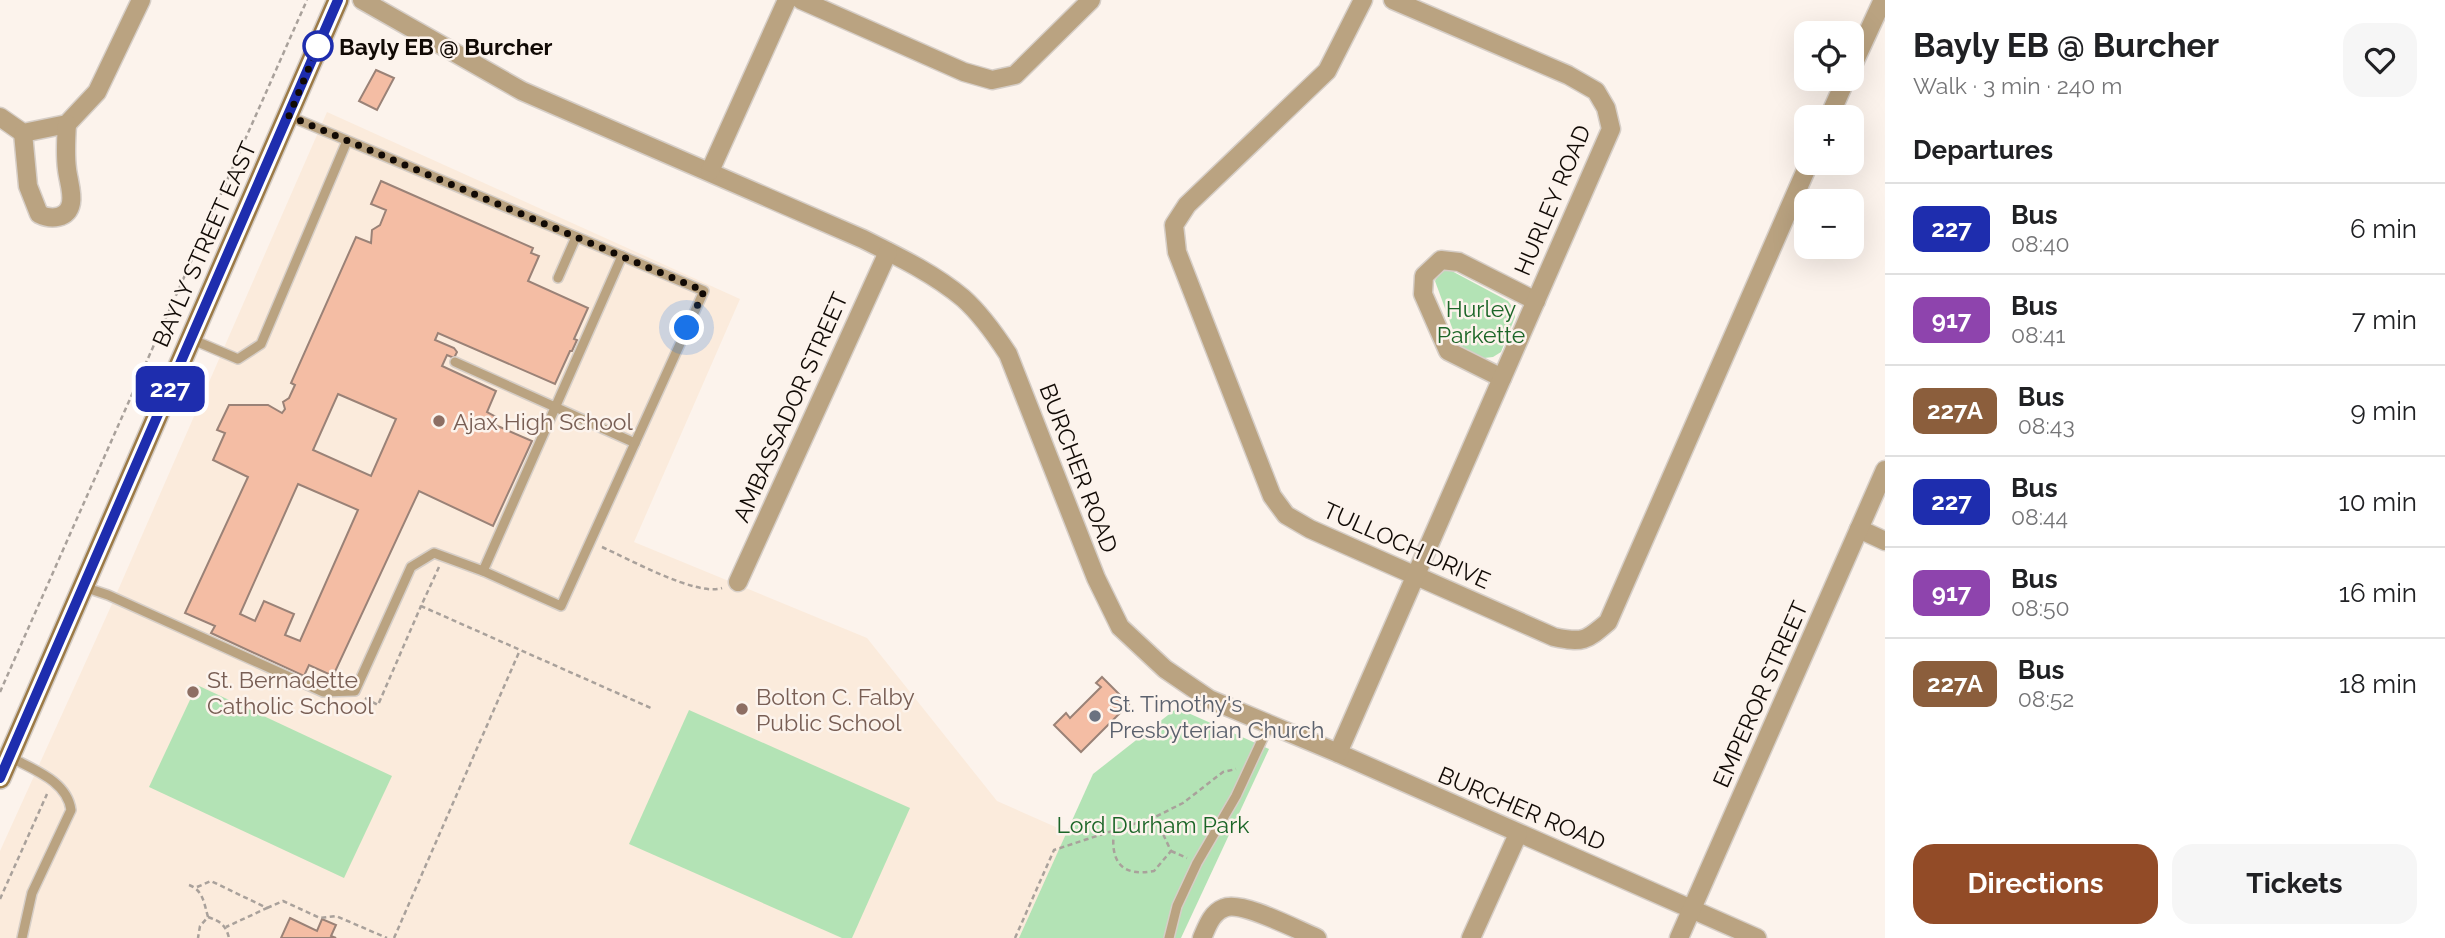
<!DOCTYPE html>
<meta charset="utf-8">
<style>
:root{--surface:#fff;--page:#f6f6f6;--text:#202124;--muted:#757577;--line:#e0e0e0;--accent:#924b27}
body{margin:0;font-family:Raleway,sans-serif;background:var(--page);color:var(--text);height:100vh;display:flex;flex-direction:column;font-size:26px;white-space:nowrap}
*{box-sizing:border-box;margin:0}
p{font-size:23px;color:var(--muted)}
.icon{flex:none;width:38px;height:38px;fill:none;stroke:currentColor;stroke-width:2;stroke-linecap:round;stroke-linejoin:round}
.map{position:relative;flex:1;overflow:hidden}
.details{display:flex;flex-direction:column;background:var(--surface);width:560px}
.details>*{flex:none}
.badge{padding:0 14px;border-radius:10px;font-size:24px;line-height:46px}
.controls{position:absolute;left:1794px;top:21px;display:grid;gap:14px}
.controls a{display:grid;place-items:center;width:70px;height:70px;border-radius:14px;background:var(--surface);box-shadow:0 7px 28px #0002;font-size:35px}
.you{position:absolute;width:35px;height:35px;margin:-18px;border:5px solid #fff;border-radius:50%;background:#1a73e8;box-shadow:0 0 0 10px #1a73e833}
.map>.badge{position:absolute;translate:-50% -50%;box-shadow:0 0 0 4px #fff}
h2{padding:0 28px;font-size:26px;line-height:63px}
.round{display:grid;place-items:center;flex:none;width:74px;height:74px;border-radius:21px;background:var(--page)}
.summary{display:flex;align-items:center;justify-content:space-between;height:119px;padding:0 28px}
h1{font-size:33px;font-weight:700;line-height:52px}
.button{display:flex;gap:14px;margin-top:auto;padding:14px 28px}
.button a{flex:1;height:80px;border-radius:21px;background:var(--accent);color:#fff;font-size:28px;font-weight:700;line-height:80px;text-align:center}
.button a+a{background:var(--page);color:var(--text)}
ul{padding:0;list-style:none}
li{display:flex;align-items:center;gap:21px;height:91px;padding:0 28px;border-top:2px solid var(--line)}
li div{flex:1}
li b{display:block;font-size:26px}
li em{font-style:normal}
li .badge{min-width:77px;font-weight:700;text-align:center}
main{display:flex;flex:1;min-height:0}
.map>svg:first-child{display:block}
</style>
<main>
<div class="map">
<svg width="1885" height="938" viewBox="0 0 1885 938">
<rect width="100%" height="100%" fill="#fcf3ec"/>
<path fill="#fbebdc" d="M327,112L740,299L634,542L867,638L997,801L1067,832L1019,938H0V851L112,604Z"/>
<g fill="#b3e3b5">
<path d="M1448,269L1508,301L1514,309L1515,317L1501,352L1493,357L1484,358L1463,349L1457,341L1435,281L1440,272Z"/>
<path d="M197,685L392,776L344,878L149,787Z"/>
<path d="M1177,708L1269,749L1181,938H1019L1093,774Z"/>
<path d="M689,710L910,808L852,938H842L629,844Z"/>
</g>
<g fill="#f4bda4" stroke="#9a8277" stroke-width="2" fill-rule="evenodd">
<path d="M376,70L394,78L377,110L359,101Z"/>
<path d="M381,181L533,248L531,253L539,256L528,281L588,308L574,339L577,340L572,351H570L555,384L438,333L435,340L454,348L457,352L454,358L447,355L442,366L496,391L487,412L496,417L493,424L532,441L493,526L419,491L333,676L309,665L304,676L211,633L215,626L185,613L248,477L213,460L225,433L217,430L229,405H268L282,413L285,409L283,402L289,398L295,385L291,383L356,237L371,243L372,230L380,225L386,210L371,204ZM338,394L396,419L371,476L313,450ZM298,484L358,510L300,641L285,635L294,614L264,601L255,621L240,614Z"/>
<path d="M1102,677L1129,704L1081,752L1054,725L1066,713L1070,718L1101,687L1096,683Z"/>
<path d="M290,918L317,931L322,919L336,925L331,936L336,938H281Z"/>
</g>
<g fill="none" stroke-linecap="round" stroke-linejoin="round">
<defs>
<g id="lane">
<path d="M558,278L576,237"/>
<path d="M191,339L238,359L261,344L347,141"/>
<path d="M455,362L635,443"/>
<path d="M483,571L561,606L704,291L622,256"/>
<path d="M84,587L108,595L323,692L355,691L411,567L434,553L483,571L622,256L289,116"/>
<path d="M10,757C34,770 67,781 71,810L32,893L22,938"/>
<path d="M1169,938L1177,906L1197,863L1236,796L1269,725"/>
</g>
<g id="street">
<path d="M362,0L522,91L863,239C897,256 933,273 963,298C981,314 995,334 1008,354L1096,578L1120,627L1165,669L1209,699L1338,753L1757,938"/>
<path d="M801,0L964,72L992,80L1015,75L1091,0"/>
<path d="M1363,0L1327,71L1187,205L1174,225L1177,252L1272,496L1286,515L1310,529L1554,637C1583,643 1586,641 1608,622L1809,163"/>
<path d="M1852,67L1881,4"/>
<path d="M0,117L23,133L67,124L97,92L141,0"/>
<path d="M1829,117L1846,79"/>
<path d="M23,133L28,186L39,214C51,220 68,219 71,203C73,193 68,179 67,169C65,154 66,139 67,124"/>
<path d="M710,171L787,0"/>
<path d="M1502,378L1448,351L1423,294L1424,276L1441,260L1459,262L1536,301"/>
<path d="M1859,529L1885,541"/>
<path d="M738,582L888,252"/>
<path d="M1338,753L1611,129L1606,108L1596,91L1568,75L1393,0"/>
<path d="M1202,938C1207,927 1211,913 1224,908C1241,900 1297,930 1317,938"/>
<path d="M1471,938L1518,834"/>
<path d="M1679,938L1885,470"/>
</g>
<path id="secondary" d="M0,778L338,0"/>
</defs>
<use href="#lane" stroke="#d6cec7" stroke-width="12"/>
<use href="#street" stroke="#d6cec7" stroke-width="21"/>
<use href="#secondary" stroke="#d6cec7" stroke-width="24"/>
<g stroke="#a9a19b" stroke-width="2.5" stroke-dasharray="5 3.5" stroke-linecap="butt">
<path d="M602,547C627,558 697,597 722,588"/>
<path d="M439,567L421,606L651,708"/>
<path d="M0,692L307,0"/>
<path d="M365,698L378,705L421,606"/>
<path d="M1114,831C1110,862 1122,877 1154,871L1171,851L1155,817"/>
<path d="M1171,851L1187,858"/>
<path d="M189,885C203,890 204,903 208,917L200,926L198,938"/>
<path d="M197,887L211,881L267,908L226,927"/>
<path d="M0,899L47,794"/>
<path d="M267,908L283,901L320,918L336,916L387,938"/>
<path d="M208,917C220,921 226,925 229,938"/>
<path d="M394,938L520,650"/>
<path d="M1015,938L1054,850L1155,817L1183,803L1223,772L1236,769"/>
</g>
<use href="#lane" stroke="#baa381" stroke-width="9"/>
<use href="#street" stroke="#baa381" stroke-width="18"/>
<use href="#secondary" stroke="#9c7a46" stroke-width="21"/>
</g>
<g fill="none" stroke-linecap="round" stroke-linejoin="round">
<defs>
<path id="line" d="M0,778L338,0"/>
</defs>
<use href="#line" stroke="#fff" stroke-width="16"/>
<use href="#line" stroke="#1e2dae" stroke-width="10"/>
<path stroke="#110a05" stroke-width="7" stroke-dasharray="0 12.6" d="M318,46L289,116L704,291L687,328"/>
</g>
<circle fill="#fff" stroke="#1e2dae" stroke-width="3.5" cx="318" cy="46" r="14"/>
<g fill="#8d6e63" stroke="#fcf3ec" stroke-width="2.5">
<circle cx="439" cy="421" r="7"/>
<circle cx="193" cy="692" r="7"/>
<circle cx="742" cy="709" r="7"/>
</g>
<circle fill="#6b7280" stroke="#fcf3ec" stroke-width="2.5" cx="1095" cy="716" r="7"/>
<g text-anchor="middle" dominant-baseline="central" stroke-width="5" stroke-linejoin="round" paint-order="stroke">
<g font-size="23" font-weight="bold" fill="#110a05" stroke="#fcf3ec" text-anchor="start">
<text x="339" y="46">Bayly EB @ Burcher</text>
</g>
<g font-size="23" fill="#110a05" stroke="#fcf3ec">
<text transform="translate(1552 200) rotate(-67)">HURLEY ROAD</text>
<text transform="translate(204 244) rotate(-66)">BAYLY STREET EAST</text>
<text transform="translate(790 407) rotate(-66)">AMBASSADOR STREET</text>
<text transform="translate(1079 468) rotate(69)">BURCHER ROAD</text>
<text transform="translate(1407 545) rotate(24)">TULLOCH DRIVE</text>
<text transform="translate(1760 694) rotate(-66)">EMPEROR STREET</text>
<text transform="translate(1522 808) rotate(23)">BURCHER ROAD</text>
</g>
<g font-size="23" fill="#1b6527" stroke="#fcf3ec">
<text x="1481" y="308">Hurley<tspan x="1481" dy="26">Parkette</tspan></text>
<text x="1153" y="824">Lord Durham Park</text>
</g>
<g font-size="23" fill="#785e54" stroke="#fcf3ec" text-anchor="start">
<text x="453" y="421">Ajax High School</text>
<text x="207" y="679">St. Bernadette<tspan x="207" dy="26">Catholic School</tspan></text>
<text x="756" y="696">Bolton C. Falby<tspan x="756" dy="26">Public School</tspan></text>
</g>
<g font-size="23" fill="#5b616d" stroke="#fcf3ec" text-anchor="start">
<text x="1109" y="703">St. Timothy's<tspan x="1109" dy="26">Presbyterian Church</tspan></text>
</g>
</g>
</svg>
<div class="controls">
<a><svg class="icon" aria-label="locate" viewBox="0 0 24 24"><circle cx="12" cy="12" r="6"/><path d="M12 2v4M12 18v4M2 12h4M18 12h4"/></svg></a>
<a>+</a>
<a>−</a>
</div>
<div class="you" style="left:687px;top:328px"></div>
<b class="badge" style="left:170px;top:389px;background:#1e2dae;color:#fff">227</b>
</div>
<section class="details">
<div class="summary"><div><h1>Bayly EB @ Burcher</h1><p>Walk · 3 min · 240 m</p></div><a class="round"><svg class="icon" aria-label="heart" viewBox="0 0 24 24"><path d="M12 20l-8-8c-3-5 5-10 8-4 3-6 11-1 8 4z"/></svg></a></div>
<h2>Departures</h2>
<ul>
<li><span class="badge" style="background:#1e2dae;color:#fff">227</span><div><b>Bus</b><p>08:40</p></div><em>6 min</em></li>
<li><span class="badge" style="background:#8e44ad;color:#fff">917</span><div><b>Bus</b><p>08:41</p></div><em>7 min</em></li>
<li><span class="badge" style="background:#8b5e3c;color:#fff">227A</span><div><b>Bus</b><p>08:43</p></div><em>9 min</em></li>
<li><span class="badge" style="background:#1e2dae;color:#fff">227</span><div><b>Bus</b><p>08:44</p></div><em>10 min</em></li>
<li><span class="badge" style="background:#8e44ad;color:#fff">917</span><div><b>Bus</b><p>08:50</p></div><em>16 min</em></li>
<li><span class="badge" style="background:#8b5e3c;color:#fff">227A</span><div><b>Bus</b><p>08:52</p></div><em>18 min</em></li>
</ul>
<div class="button"><a>Directions</a><a>Tickets</a></div>
</section>
</main>
